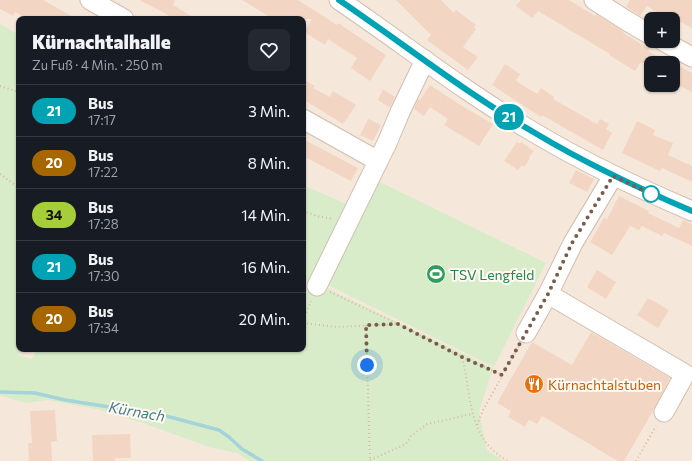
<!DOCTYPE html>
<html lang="de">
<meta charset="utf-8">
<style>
:root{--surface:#171b24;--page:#242831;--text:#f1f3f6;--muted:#9ea1a6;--line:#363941}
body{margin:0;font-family:Commissioner,sans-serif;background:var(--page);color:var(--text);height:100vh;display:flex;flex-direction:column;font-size:15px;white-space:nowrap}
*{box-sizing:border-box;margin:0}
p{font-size:13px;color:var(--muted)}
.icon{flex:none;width:22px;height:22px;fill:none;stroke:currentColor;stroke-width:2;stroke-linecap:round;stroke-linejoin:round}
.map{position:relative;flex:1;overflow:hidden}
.panel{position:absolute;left:16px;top:16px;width:290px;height:336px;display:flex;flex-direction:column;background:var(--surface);border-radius:8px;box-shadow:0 1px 3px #0004}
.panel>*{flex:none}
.badge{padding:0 8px;border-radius:13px;font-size:14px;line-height:26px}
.tools{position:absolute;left:644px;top:12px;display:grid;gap:8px}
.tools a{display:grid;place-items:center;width:36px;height:36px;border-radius:8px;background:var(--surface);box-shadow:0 1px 3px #0004;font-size:20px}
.you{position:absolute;width:20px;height:20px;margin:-10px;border:3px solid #fff;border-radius:50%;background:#1a73e8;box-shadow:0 0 0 6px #1a73e833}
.map>.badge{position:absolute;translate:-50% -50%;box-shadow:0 0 0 2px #fff}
.round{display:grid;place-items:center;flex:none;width:42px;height:42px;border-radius:8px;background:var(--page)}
.headline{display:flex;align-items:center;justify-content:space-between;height:68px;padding:0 16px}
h1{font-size:19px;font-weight:800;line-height:30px}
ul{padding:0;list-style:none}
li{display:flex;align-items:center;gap:12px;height:52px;padding:0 16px;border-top:1px solid var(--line)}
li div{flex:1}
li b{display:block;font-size:15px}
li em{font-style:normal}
li .badge{min-width:44px;font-weight:700;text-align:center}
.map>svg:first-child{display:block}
</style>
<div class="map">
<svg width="692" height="461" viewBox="0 0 692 461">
<rect width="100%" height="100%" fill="#fdf6ec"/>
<path fill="#f5e8da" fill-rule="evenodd" d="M0,0H692V461H0ZM19,19H303V349H19ZM651,19H673V41H651ZM651,63H673V85H651Z"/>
<g fill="#d8ecc9">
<path d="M0,24L19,35V349H21L18,355L32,359L37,349H303V185L353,207L316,283L493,368L479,412L487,450L503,461H250L236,453L209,447L143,423L96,409L48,400L25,403L0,395Z"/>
<path d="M376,180L546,263L494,367L326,284Z"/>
</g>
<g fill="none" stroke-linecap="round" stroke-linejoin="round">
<path stroke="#a5d3da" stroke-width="3.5" d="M0,392L35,393L65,400L166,416L219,430L229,437L242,449L262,461"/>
</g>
<g fill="#f3d5c3">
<path d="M0,0H43L77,19H29L15,12L13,16L0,9Z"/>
<path d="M140,0H175L173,5L196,19H175Z"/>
<path d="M242,0H298L337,25L338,23L386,55L370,81L351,68L357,58L328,39L325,45L304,32L312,19H273Z"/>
<path d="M396,0H441L454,13L456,10L476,25L474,28L476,29L463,47L478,57L468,70L427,40L431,35Z"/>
<path d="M521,0H569L595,16L596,14L624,32L623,33L649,49L648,51L672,63H640L635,71L609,55L610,54L538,11L532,18L516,6Z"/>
<path d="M630,0H692V28L675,19H667L647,6L640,16L626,7Z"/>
<path d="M673,63L692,73V92L673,83Z"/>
<path d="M505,64L520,74L516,81L537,94L541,88L554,97L553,99L597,124L600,119L609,124L606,129L612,133L603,150L542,115L541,117L492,85Z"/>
<path d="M303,79L315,86L313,88L330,97L333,91L356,105L343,124L306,101L303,106Z"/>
<path d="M430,85L457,103L493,124L479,146L444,125L448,119L430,107L424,116L414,109L418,99L420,100Z"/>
<path d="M383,89L395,97L390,108L378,100Z"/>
<path d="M368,119L381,125L373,141L360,135Z"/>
<path d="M637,121L655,130L653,135L673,143L668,155L692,166V182L662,168L660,171L622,153Z"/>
<path d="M303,139L358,168L351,181L303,156Z"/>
<path d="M517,142L520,144L521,142L534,151L529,157L530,158L524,167L522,165L518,170L504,161Z"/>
<path d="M576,170L594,179L587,192L569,183Z"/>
<path d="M619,196L649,211L648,213L679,228L683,220L692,224V246L664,233L662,236L642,226L639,230L630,226L612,255L590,242L604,218L607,219Z"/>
<path d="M597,270L616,282L606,299L587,287Z"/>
<path d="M648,298L669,310L658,328L637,315Z"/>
<path d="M591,332L670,378L653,411L624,461H618L542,416L537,424L529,420L525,427L508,417L511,411L497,403L532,342L572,365Z"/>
<path d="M55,410L57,441L51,442L52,461H29L28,443H32L30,411Z"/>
<path d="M130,434L131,458H115V461H93L92,435Z"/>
</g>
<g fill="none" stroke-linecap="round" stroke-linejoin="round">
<defs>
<g id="minor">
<path d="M90,0L124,19"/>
<path d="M339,0C404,44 467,94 535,133C585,163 638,188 692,211"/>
<path d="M594,0L627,21L651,35"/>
<path d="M663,41L692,57"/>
<path d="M303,119L378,161"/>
<path d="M317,286L387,143L400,112L425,60"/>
<path d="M548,294L685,374L664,412"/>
<path d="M526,333L548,294L573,243L613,176"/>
</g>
</defs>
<use href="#minor" stroke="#d1beb0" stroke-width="21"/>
<g stroke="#d9b8a5" stroke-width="2" stroke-dasharray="1 3" stroke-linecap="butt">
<path d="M0,86L19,92"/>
<path d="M0,174L19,188"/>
<path d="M303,211L317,216L333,219"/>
<path d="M330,292L396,323"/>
<path d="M303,320L311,301"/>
<path d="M303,323L337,327L398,324L462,357C472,396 467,439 508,461"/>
<path d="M366,325L370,461"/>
<path d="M462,357L503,375"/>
<path d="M477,425L483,410L519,346"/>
<path d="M370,460L406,444L411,436L427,424L472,414"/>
<path d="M636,461L656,426"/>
</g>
<use href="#minor" stroke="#fff" stroke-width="19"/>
</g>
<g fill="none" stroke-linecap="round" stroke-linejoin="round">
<defs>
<path id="line" d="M339,0C404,44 467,94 535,133C585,163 638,188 692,211"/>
</defs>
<use href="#line" stroke="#fff" stroke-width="9"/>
<use href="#line" stroke="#00a3b4" stroke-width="6"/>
<path stroke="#7a5c4d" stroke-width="4" stroke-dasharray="0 7.2" d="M367,365L366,325L398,324L462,357L502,375L548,294L572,243L613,176L651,194"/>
</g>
<defs>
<symbol id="stadium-disc" viewBox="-11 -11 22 22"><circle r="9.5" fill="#2e9e5b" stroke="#fffaf3"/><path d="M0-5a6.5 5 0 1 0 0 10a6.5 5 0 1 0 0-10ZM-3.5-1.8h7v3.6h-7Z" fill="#fff"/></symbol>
<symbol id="restaurant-disc" viewBox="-11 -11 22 22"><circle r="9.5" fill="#e8710a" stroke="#fffaf3"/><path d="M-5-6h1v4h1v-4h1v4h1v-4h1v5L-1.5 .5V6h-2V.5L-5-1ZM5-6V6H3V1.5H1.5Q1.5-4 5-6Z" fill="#fff"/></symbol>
</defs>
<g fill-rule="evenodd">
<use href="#stadium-disc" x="425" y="263" width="22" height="22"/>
<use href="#restaurant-disc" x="523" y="373" width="22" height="22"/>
</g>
<circle fill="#fff" stroke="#00a3b4" stroke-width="2" cx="651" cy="194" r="8"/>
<g text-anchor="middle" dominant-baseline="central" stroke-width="4" stroke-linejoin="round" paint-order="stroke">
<g font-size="14" fill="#27864d" stroke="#fffaf3" text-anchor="start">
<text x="450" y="274">TSV Lengfeld</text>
</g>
<g font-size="14" fill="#c56008" stroke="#fffaf3" text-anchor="start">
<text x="548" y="384">Kürnachtalstuben</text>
</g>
<g font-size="15" font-style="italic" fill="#437c86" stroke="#fffaf3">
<text transform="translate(137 411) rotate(10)">Kürnach</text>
</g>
</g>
</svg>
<div class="tools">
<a>+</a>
<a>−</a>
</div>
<div class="you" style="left:367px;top:365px"></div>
<b class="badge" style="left:509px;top:117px;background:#00a3b4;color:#fff">21</b>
<section class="panel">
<div class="headline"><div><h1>Kürnachtalhalle</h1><p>Zu Fuß · 4 Min. · 250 m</p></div><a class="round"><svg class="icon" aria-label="heart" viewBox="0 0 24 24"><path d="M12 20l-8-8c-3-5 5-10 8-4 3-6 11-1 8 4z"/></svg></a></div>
<ul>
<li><span class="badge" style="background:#00a3b4;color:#fff">21</span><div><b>Bus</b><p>17:17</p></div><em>3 Min.</em></li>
<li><span class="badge" style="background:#a76700;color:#fff">20</span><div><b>Bus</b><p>17:22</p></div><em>8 Min.</em></li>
<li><span class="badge" style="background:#a6ce39;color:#111">34</span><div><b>Bus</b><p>17:28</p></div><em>14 Min.</em></li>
<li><span class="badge" style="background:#00a3b4;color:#fff">21</span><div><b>Bus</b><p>17:30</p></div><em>16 Min.</em></li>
<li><span class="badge" style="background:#a76700;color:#fff">20</span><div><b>Bus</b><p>17:34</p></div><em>20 Min.</em></li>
</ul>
</section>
</div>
